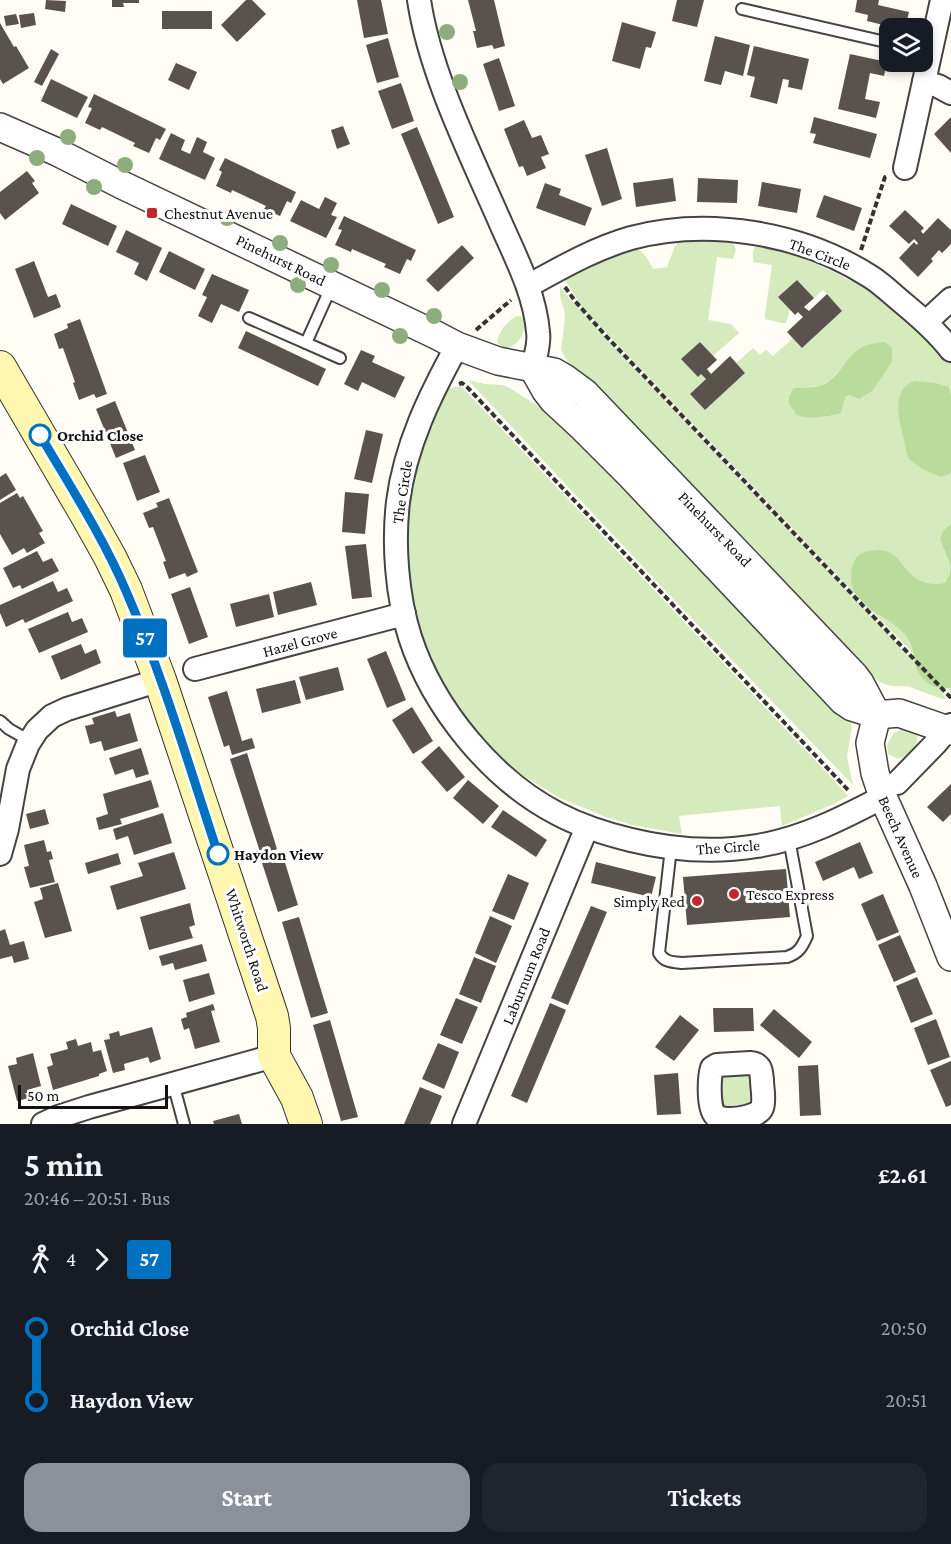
<!DOCTYPE html>
<meta charset="utf-8">
<style>
:root{--surface:#171b24;--page:#20242c;--text:#f1f3f6;--muted:#9ea1a6;--accent:#8c9099}
body{margin:0;font-family:"Crimson Pro",serif;background:var(--page);color:var(--text);height:100vh;display:flex;flex-direction:column;font-size:22px;white-space:nowrap}
*{box-sizing:border-box;margin:0}
p{font-size:20px;color:var(--muted)}
.icon{flex:none;width:33px;height:33px;fill:none;stroke:currentColor;stroke-width:2;stroke-linecap:round;stroke-linejoin:round}
.map{position:relative;height:1124px;overflow:hidden}
.sheet{display:flex;flex-direction:column;background:var(--surface);flex:1}
.sheet>*{flex:none}
.badge{padding:0 12px;border-radius:4px;font-size:21px;line-height:39px}
.fabs{position:absolute;left:879px;top:18px;display:grid;gap:12px}
.fabs a{display:grid;place-items:center;width:54px;height:54px;border-radius:12px;background:var(--surface);box-shadow:0 3px 9px #0003;font-size:30px}
.scale{position:absolute;left:18px;bottom:15px;width:150px;box-sizing:border-box;padding-left:6px;border:3px solid #111;border-top:0;font-size:16px;line-height:21px;white-space:nowrap;color:#111;-webkit-text-stroke:4px #fff;paint-order:stroke}
.map>.badge{position:absolute;translate:-50% -50%;box-shadow:0 0 0 3px #fff}
.legs{display:flex;align-items:center;gap:9px;height:66px;padding:0 24px;font-size:20px}
.legs p{margin-inline-start:auto}
.headline{display:flex;align-items:center;justify-content:space-between;height:102px;padding:0 24px}
h1{font-size:33px;font-weight:700;line-height:45px}
.button{display:flex;gap:12px;margin-top:auto;padding:12px 24px}
.button a{flex:1;height:69px;border-radius:18px;background:var(--accent);color:#fff;font-size:24px;font-weight:700;line-height:69px;text-align:center}
.button a+a{background:var(--page);color:var(--text)}
ul{padding:0 24px;list-style:none}
li{display:flex;align-items:center;gap:21px;height:72px;font-size:22px}
li i{display:grid;place-items:center;width:9px;height:100%;margin:0 8px;background:currentColor}
li i::after{content:'';width:15px;height:15px;margin:-8px;border:4px solid;border-radius:50%;background:var(--surface)}
li p{margin-inline-start:auto}
li:first-child i{background:linear-gradient(#0000 50%,currentColor 0)}
li:last-child i{background:linear-gradient(currentColor 50%,#0000 0)}
.map>svg:first-child{display:block}
</style>
<div class="map">
<svg width="951" height="1124" viewBox="0 0 951 1124">
<rect width="100%" height="100%" fill="#fffdf5"/>
<g fill="#d5ebbd" fill-rule="evenodd">
<path d="M684,237L732,240L736,250L733,259L717,257L708,320L731,324L739,333L713,356L700,342L681,359L698,377L701,374L706,379L690,394L705,410L745,373L736,363L753,348L760,355L766,350L773,356L793,338L802,348L842,311L823,290L814,298L797,280L778,297L790,310L786,323H781L765,319V314L772,265L753,262V252L755,247C779,246 830,269 851,281L855,276L929,335L951,363V394L949,387L906,448L907,455C917,465 928,472 941,477L950,474L951,471V692L830,568L582,307L563,277L567,272L635,248C644,252 649,260 653,269L667,267L675,246ZM858,350L850,395L845,397L822,417H816L794,388L820,386L830,380Z"/>
<path d="M560,286L569,298L612,345L939,688L946,699H942L907,686H892L884,684L875,679L865,671L567,361L561,350L565,317L564,310L560,296Z"/>
<path d="M517,316L522,317C532,332 509,359 497,342C499,331 507,321 517,316Z"/>
<path d="M468,380L485,384L503,385L508,387L555,417L843,714L850,722L852,726L847,757L853,785L675,601Z"/>
<path d="M461,386L830,776L848,796L834,804L782,826L780,806L679,816L682,834L632,825L603,816L560,798L522,775L508,764L477,731L455,700L437,670L423,636L411,601L406,564L408,490L423,440L447,389Z"/>
<path d="M905,727L916,731C922,743 909,755 898,759L888,754L887,744L894,733Z"/>
<path d="M752,1072L754,1102L749,1106H720V1073Z"/>
</g>
<g fill="#b9dc9c">
<path d="M885,342L892,348V362L872,391L859,399L850,395L845,397L841,413C831,416 806,421 796,414C796,414 791,406 790,406C787,399 790,394 794,388C802,387 811,388 819,386C836,382 844,360 858,350C865,344 876,343 885,342Z"/>
<path d="M915,381L935,383L949,387L951,394V471L950,474L941,477C930,473 912,465 907,455C905,436 889,401 906,386C909,383 912,382 915,381Z"/>
<path d="M951,524V688C943,689 935,688 929,684C906,666 920,653 906,636C897,624 885,619 873,611C869,609 866,605 863,602C860,599 856,595 854,592C850,583 850,568 855,560C858,554 863,552 869,551C898,547 896,562 914,577C923,584 934,585 945,583L950,574L951,566L940,539L943,531Z"/>
</g>
<g fill="#5a524d">
<path d="M46,0L66,1L65,12L45,9Z"/>
<path d="M112,0H139V3H123L124,7H112Z"/>
<path d="M246,0H252L266,14L237,42L221,25Z"/>
<path d="M357,0H381L388,34L364,38Z"/>
<path d="M468,0H494L505,46L494,49L492,45L477,48L473,31H476Z"/>
<path d="M677,0H704L697,27L672,21Z"/>
<path d="M857,0H879L878,5L909,12L905,28H896L867,21L868,15L855,12Z"/>
<rect x="162" y="11" width="50" height="18"/>
<path d="M34,13L36,25L21,28L19,15Z"/>
<path d="M16,14L19,24L6,26L4,16Z"/>
<path d="M622,22L656,32L651,48L646,47L640,69L612,61Z"/>
<path d="M0,23L14,47L16,46L29,68L3,84L0,79Z"/>
<path d="M715,36L750,45L743,76L725,71L721,85L704,81Z"/>
<path d="M388,38L399,77L377,83L366,45Z"/>
<path d="M754,46L809,59L802,90L788,87L789,80L783,79L777,104L750,97L755,77L747,75Z"/>
<path d="M51,49L59,54L42,86L34,82Z"/>
<path d="M850,54L887,62L884,76L870,73L865,99L880,102L876,118L838,109Z"/>
<path d="M499,58L515,106L499,111L483,64Z"/>
<path d="M176,63L197,72L189,90L168,80Z"/>
<path d="M51,79L88,97L77,118L41,101Z"/>
<path d="M401,83L414,121L392,129L378,91Z"/>
<path d="M94,94L166,129L160,140L156,138L149,153L133,146L135,143L102,127L100,130L85,123L92,108L88,107Z"/>
<path d="M814,117L877,134L870,158L813,143L816,134L810,133Z"/>
<path d="M951,117V153L934,134Z"/>
<path d="M524,120L532,138L541,135L549,154L541,157L546,168L527,176L523,166L519,167L504,129Z"/>
<path d="M343,126L350,144L337,149L331,130Z"/>
<path d="M417,127L454,217L438,224L401,134Z"/>
<path d="M171,133L185,140L181,150L190,154L197,137L207,142L203,152L215,158L205,180L159,159Z"/>
<path d="M607,148L622,199L602,206L585,155Z"/>
<path d="M225,158L296,192L291,203L287,201L280,216L264,209L266,206L232,190L231,193L216,186L222,172L219,170Z"/>
<path d="M27,171L35,181L32,183L39,193L5,220L0,213V192Z"/>
<path d="M673,178L676,201L636,207L633,183Z"/>
<path d="M698,178L738,180L737,203L697,202Z"/>
<path d="M762,182L801,189L797,213L758,206Z"/>
<path d="M545,183L561,189L559,195L592,208L585,226L536,208Z"/>
<path d="M824,195L862,208L854,231L816,217Z"/>
<path d="M325,197L337,203L331,215L337,217L326,238L290,221L301,200L319,209Z"/>
<path d="M71,204L117,226L108,246L62,224Z"/>
<path d="M905,210L924,228L921,231L923,234L938,218L951,230V244L942,253L939,250L931,259L933,261L918,277L899,258L914,242L917,245L918,243L914,239L909,244L889,226Z"/>
<path d="M344,216L416,250L411,261L407,259L400,274L384,267L386,264L352,249L351,252L335,245L342,230L338,229Z"/>
<path d="M126,230L162,248L147,281L134,274L139,263L116,252Z"/>
<path d="M462,245L474,258L438,292L426,280Z"/>
<path d="M169,251L205,269L195,290L159,272Z"/>
<path d="M34,261L48,297L56,294L61,307L34,318L15,269Z"/>
<path d="M212,274L249,290L239,312L221,304L212,323L198,316L207,297L202,295Z"/>
<path d="M797,280L814,298L804,307L809,311L827,294L842,311L802,348L787,332L803,317L798,312L795,315L778,297Z"/>
<path d="M80,319L107,394L96,398L94,394L79,400L73,383L75,382L63,348L59,349L54,334L68,328L67,324Z"/>
<path d="M246,331L326,369L318,386L238,348Z"/>
<path d="M700,342L717,360L707,369L711,374L730,356L745,373L705,410L690,394L706,379L701,374L698,377L681,359Z"/>
<path d="M361,350L375,356L372,362L405,377L395,398L362,382L358,391L344,384Z"/>
<path d="M115,401L135,450L116,458L96,409Z"/>
<path d="M366,430L383,434L372,483L354,479Z"/>
<path d="M145,455L160,492L137,501L123,463Z"/>
<path d="M6,473L16,490L0,500V477Z"/>
<path d="M345,492L369,494L365,534L342,532Z"/>
<path d="M17,493L20,498L23,496L43,531L39,533L45,543L27,553L24,548L12,555L0,534V503Z"/>
<path d="M169,498L198,572L187,577L185,573L169,579L163,562L166,561L153,527L149,528L143,513L158,507L156,503Z"/>
<path d="M366,544L372,597L352,599L345,546Z"/>
<path d="M37,551L43,562L52,558L59,571L22,589L20,585L13,588L3,568Z"/>
<path d="M53,581L58,592L67,588L73,601L25,623L23,619L6,627L0,613V605Z"/>
<path d="M311,582L317,605L278,615L273,592Z"/>
<path d="M190,587L208,637L189,644L171,594Z"/>
<path d="M269,594L274,617L236,627L230,604Z"/>
<path d="M68,612L72,622L82,618L88,632L39,653L28,629Z"/>
<path d="M81,644L85,654L96,649L101,663L61,680L51,656Z"/>
<path d="M386,651L406,700L387,708L367,659Z"/>
<path d="M338,667L344,690L306,700L299,677Z"/>
<path d="M295,680L301,703L262,713L256,689Z"/>
<path d="M227,691L242,741L252,738L255,748L232,755L229,745L224,747L208,697Z"/>
<path d="M412,707L433,741L413,754L392,720Z"/>
<path d="M115,711L117,717L130,713L138,741L104,751L101,741L90,744L85,726L94,724L92,718Z"/>
<path d="M439,746L465,777L447,792L421,762Z"/>
<path d="M141,748L149,774L136,778L133,769L115,775L109,758Z"/>
<path d="M247,753L277,849L261,855L230,759Z"/>
<path d="M151,780L159,807L120,819L122,824L99,830L96,818L108,814L103,794Z"/>
<path d="M468,780L499,806L483,824L453,798Z"/>
<path d="M951,784V814L943,822L927,807Z"/>
<path d="M45,809L49,824L30,829L26,814Z"/>
<path d="M503,810L547,840L536,857L491,827Z"/>
<path d="M163,813L172,843L134,855L128,836L116,840L113,829Z"/>
<path d="M44,840L47,852L51,851L53,859L49,860L55,882L30,888L24,867L29,866L24,845Z"/>
<path d="M860,842L873,873L859,879L854,867L823,881L815,862Z"/>
<path d="M174,852L186,889L117,910L110,886L143,876L138,863Z"/>
<path d="M118,853L121,864L88,874L85,863Z"/>
<path d="M283,856L298,905L278,912L262,863Z"/>
<path d="M596,862L656,877L651,897L591,883Z"/>
<path d="M786,869L790,917L687,925L683,877Z"/>
<path d="M508,874L529,883L514,920L492,911Z"/>
<path d="M58,883L72,931L45,938L34,902L43,899L40,888Z"/>
<path d="M883,894L899,932L877,941L861,904Z"/>
<path d="M190,903L195,925L189,927L193,938L149,950L140,917Z"/>
<path d="M591,906L607,912L568,1005L551,998Z"/>
<path d="M490,916L512,926L496,963L475,953Z"/>
<path d="M299,917L328,1013L311,1018L282,922Z"/>
<path d="M5,929L10,945L24,941L29,959L14,963L12,956L0,959V931Z"/>
<path d="M900,935L916,972L894,982L878,945Z"/>
<path d="M202,944L207,961L175,970L173,963L162,966L159,956Z"/>
<path d="M474,957L496,966L481,1003L459,994Z"/>
<path d="M209,973L215,994L189,1002L183,980Z"/>
<path d="M917,977L933,1014L911,1023L896,986Z"/>
<path d="M456,998L478,1007L462,1044L440,1035Z"/>
<path d="M550,1003L566,1010L527,1103L511,1096Z"/>
<path d="M213,1004L215,1010L211,1011L220,1042L195,1049L189,1028L184,1030L181,1019L187,1017L186,1013Z"/>
<path d="M713,1008H753L754,1031L714,1032Z"/>
<path d="M774,1009L812,1042L799,1058L760,1025Z"/>
<path d="M680,1015L699,1030L674,1061L655,1047Z"/>
<path d="M936,1019L950,1057L928,1065L914,1028Z"/>
<path d="M330,1020L358,1117L341,1121L313,1025Z"/>
<path d="M152,1027L161,1059L150,1063L148,1057L124,1064L125,1070L113,1073L104,1040L110,1039L109,1034L119,1031L120,1036Z"/>
<path d="M76,1039L78,1046L91,1042L93,1052L101,1050L107,1071L99,1074V1076L53,1090L47,1067L53,1065L50,1054L68,1049L66,1042Z"/>
<path d="M438,1043L459,1052L444,1089L422,1079Z"/>
<path d="M33,1053L41,1086L27,1090L29,1098L17,1101L8,1066L17,1064L16,1058Z"/>
<path d="M951,1061V1105L946,1107L930,1070Z"/>
<path d="M818,1065L821,1115L800,1116L798,1066Z"/>
<path d="M678,1073L681,1114L657,1115L654,1075Z"/>
<path d="M420,1087L442,1096L434,1115L430,1124H404Z"/>
<path d="M239,1114L242,1124H214L213,1121Z"/>
</g>
<g fill="none" stroke-linecap="round" stroke-linejoin="round">
<defs>
<g id="service">
<path d="M742,9L890,43"/>
<path d="M249,318L340,358"/>
<path d="M306,343L332,285"/>
<path d="M0,721L9,729L30,741"/>
<path d="M671,848L659,953C664,962 672,962 682,963L787,957C799,953 802,947 807,936L789,839"/>
<path d="M173,1083L184,1124"/>
</g>
<g id="minor">
<path d="M419,0C430,74 471,155 501,224C516,258 535,294 538,332C540,344 535,356 533,368"/>
<path d="M924,82L938,86L951,93"/>
<path d="M905,168L942,0"/>
<path d="M528,286C561,268 593,249 631,238C709,217 803,233 871,277C882,284 892,294 903,303C920,317 937,332 951,350"/>
<path d="M926,322L951,299"/>
<path d="M457,346C430,395 405,446 398,502C393,545 397,596 410,637C433,708 492,780 558,814C581,826 606,834 631,840C672,850 715,853 757,846C802,839 843,818 883,797"/>
<path d="M195,669L404,614"/>
<path d="M897,783L936,743L951,725"/>
<path d="M0,854L7,829L18,769L28,744L37,730L52,716L67,709L160,680"/>
<path d="M750,1063C761,1064 761,1070 762,1080C762,1088 765,1100 762,1108C758,1118 722,1123 715,1115C708,1107 709,1078 712,1068L717,1065Z"/>
<path d="M43,1124L58,1117L89,1107L274,1056"/>
<path d="M464,1124L587,827"/>
</g>
<g id="tertiary">
<path d="M0,127L57,152L120,184L436,335L457,346L498,361L554,372L566,379L585,393L854,675L860,683L877,715"/>
<path d="M533,368L546,391L553,400L581,426L631,476L843,701L852,707L877,715L899,713L951,731"/>
<path d="M877,715L870,743L875,773L883,797L923,886L951,957"/>
</g>
<path id="secondary" d="M0,367L87,516L110,557L126,590L160,680L272,1016L274,1028V1056L297,1098L306,1124"/>
</defs>
<use href="#service" stroke="#444" stroke-width="14"/>
<use href="#minor" stroke="#444" stroke-width="26"/>
<use href="#tertiary" stroke="#444" stroke-width="30"/>
<use href="#secondary" stroke="#333" stroke-width="34"/>
<g stroke="#333" stroke-width="4" stroke-dasharray="6 3" stroke-linecap="butt">
<path d="M861,250L885,177L887,176"/>
<path d="M565,287L575,301L606,336L951,698"/>
<path d="M476,330L511,300"/>
<path d="M459,384L462,383L467,387L849,791"/>
</g>
<use href="#service" stroke="#fff" stroke-width="10"/>
<use href="#minor" stroke="#fff" stroke-width="22"/>
<use href="#tertiary" stroke="#fff" stroke-width="27"/>
<use href="#secondary" stroke="#fff6b0" stroke-width="32"/>
</g>
<g fill="#8dad7f">
<circle cx="447" cy="32" r="8"/>
<circle cx="460" cy="82" r="8"/>
<circle cx="68" cy="137" r="8"/>
<circle cx="37" cy="158" r="8"/>
<circle cx="125" cy="165" r="8"/>
<circle cx="94" cy="187" r="8"/>
<circle cx="227" cy="218" r="8"/>
<circle cx="280" cy="243" r="8"/>
<circle cx="331" cy="265" r="8"/>
<circle cx="298" cy="285" r="8"/>
<circle cx="382" cy="290" r="8"/>
<circle cx="434" cy="316" r="8"/>
<circle cx="400" cy="336" r="8"/>
</g>
<g fill="none" stroke-linecap="round" stroke-linejoin="round">
<defs>
<path id="line-1" d="M40,435C70,486 103,537 126,591C163,676 189,766 218,854"/>
</defs>
<use href="#line-1" stroke="#fff" stroke-width="14"/>
<use href="#line-1" stroke="#0070c0" stroke-width="9"/>
</g>
<g fill="#c4262e" stroke="#fff" stroke-width="2">
<rect x="146" y="207" width="12" height="12" rx="3"/>
<circle cx="734" cy="894" r="6"/>
<circle cx="697" cy="901" r="6"/>
</g>
<g fill="#fff" stroke="#0070c0" stroke-width="3">
<circle cx="40" cy="435" r="10"/>
<circle cx="218" cy="854" r="10"/>
</g>
<g text-anchor="middle" dominant-baseline="central" stroke-width="6" stroke-linejoin="round" paint-order="stroke">
<g font-size="16" fill="#111" stroke="#fff" text-anchor="start">
<text x="164" y="213">Chestnut Avenue</text>
<text x="746" y="894">Tesco Express</text>
<text x="685" y="901" text-anchor="end">Simply Red</text>
</g>
<g font-size="16" fill="#111" stroke="#fff">
<text transform="translate(820 254) rotate(21)">The Circle</text>
<text transform="translate(281 260) rotate(26)">Pinehurst Road</text>
<text transform="translate(402 492) rotate(-81)">The Circle</text>
<text transform="translate(715 529) rotate(46)">Pinehurst Road</text>
<text transform="translate(300 642) rotate(-15)">Hazel Grove</text>
<text transform="translate(901 837) rotate(66)">Beech Avenue</text>
<text transform="translate(728 847) rotate(-4)">The Circle</text>
<text transform="translate(247 940) rotate(72)">Whitworth Road</text>
<text transform="translate(526 976) rotate(-68)">Laburnum Road</text>
</g>
<g font-size="16" font-weight="bold" fill="#111" stroke="#fff" text-anchor="start">
<text x="57" y="435">Orchid Close</text>
<text x="234" y="854">Haydon View</text>
</g>
</g>
</svg>
<div class="fabs">
<a><svg class="icon" aria-label="layers" viewBox="0 0 24 24"><path d="M12 4l9 5-9 5-9-5zM3 14l9 5 9-5"/></svg></a>
</div>
<div class="scale">50 m</div>
<b class="badge" style="left:145px;top:638px;background:#0070c0;color:#fff">57</b>
</div>
<section class="sheet">
<div class="headline"><div><h1>5 min</h1><p>20:46 – 20:51 · Bus</p></div><b>£2.61</b></div>
<div class="legs"><svg class="icon" aria-label="walk" viewBox="0 0 24 24"><circle cx="13" cy="4" r="2"/><path d="M13 8l-2 6 4 7M11 14l-3 7M7 12l3-4h3l4 4"/></svg>4<svg class="icon" aria-label="forward" viewBox="0 0 24 24"><path d="M9 5l7 7-7 7"/></svg><b class="badge" style="background:#0070c0;color:#fff">57</b></div>
<ul>
<li><i style="color:#0070c0"></i><b>Orchid Close</b><p>20:50</p></li>
<li><i style="color:#0070c0"></i><b>Haydon View</b><p>20:51</p></li>
</ul>
<div class="button"><a>Start</a><a>Tickets</a></div>
</section>
